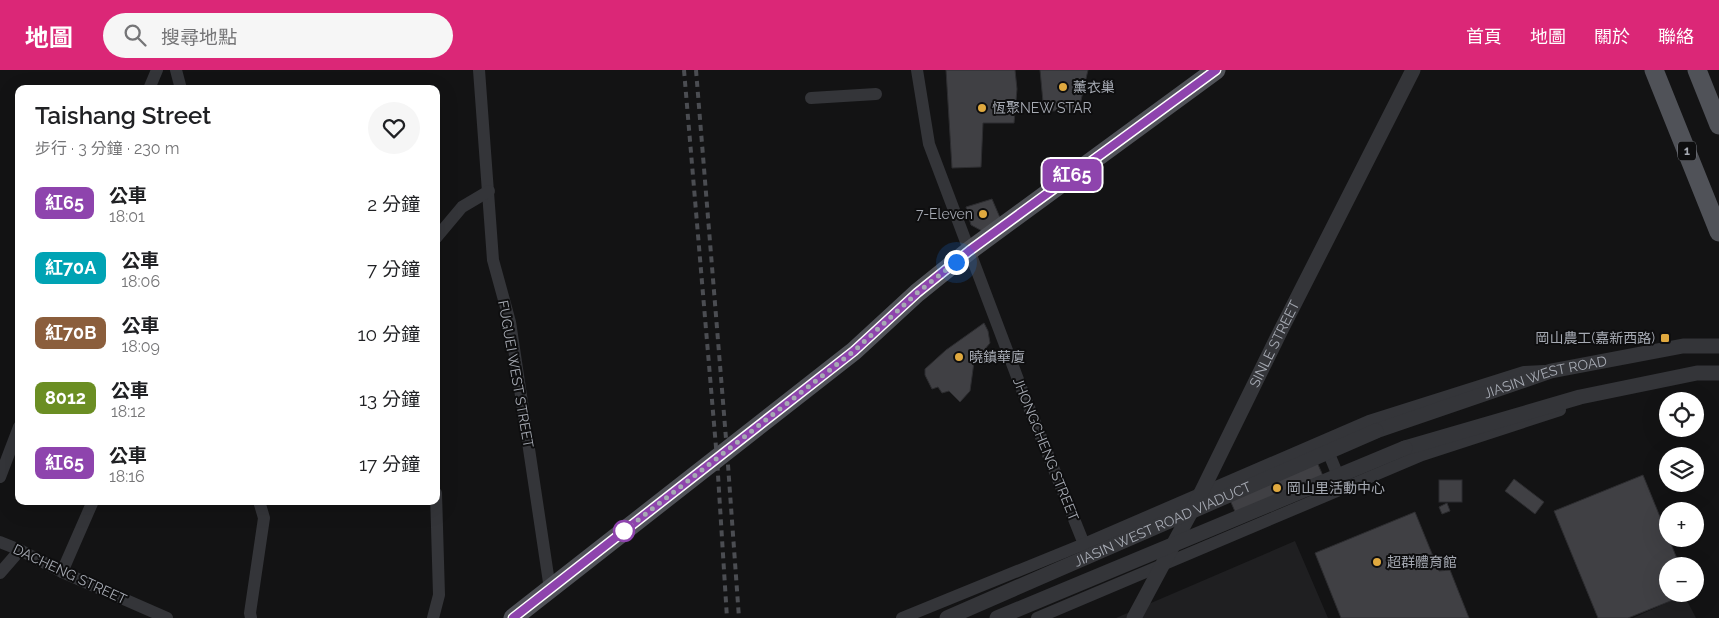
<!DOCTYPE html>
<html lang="zh-TW">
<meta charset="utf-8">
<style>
:root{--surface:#fff;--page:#f6f6f6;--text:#202124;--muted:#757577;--accent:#db2777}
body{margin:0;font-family:Raleway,"Noto Sans TC",sans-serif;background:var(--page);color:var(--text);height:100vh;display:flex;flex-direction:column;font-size:19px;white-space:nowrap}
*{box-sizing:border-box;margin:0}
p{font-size:16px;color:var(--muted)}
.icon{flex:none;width:28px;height:28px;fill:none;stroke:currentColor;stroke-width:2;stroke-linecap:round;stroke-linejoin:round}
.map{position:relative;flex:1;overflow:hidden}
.side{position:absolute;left:15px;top:15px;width:425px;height:420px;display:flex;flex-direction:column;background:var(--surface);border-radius:10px;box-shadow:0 5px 20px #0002}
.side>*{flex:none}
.badge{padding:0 10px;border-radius:8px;font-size:18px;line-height:32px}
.buttons{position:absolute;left:1659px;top:322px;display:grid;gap:10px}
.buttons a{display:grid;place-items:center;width:45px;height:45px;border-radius:50%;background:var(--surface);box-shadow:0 5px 20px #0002;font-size:25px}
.you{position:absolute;width:25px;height:25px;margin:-12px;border:4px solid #fff;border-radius:50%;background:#1a73e8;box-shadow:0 0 0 8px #1a73e833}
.map>.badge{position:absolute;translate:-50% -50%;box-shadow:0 0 0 2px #fff}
.round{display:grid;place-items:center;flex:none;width:52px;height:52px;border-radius:26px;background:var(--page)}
.overview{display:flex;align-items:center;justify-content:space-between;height:85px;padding:0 20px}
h1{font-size:24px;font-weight:600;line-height:38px}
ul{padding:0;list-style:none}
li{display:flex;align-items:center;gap:15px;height:65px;padding:0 20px}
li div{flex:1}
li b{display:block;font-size:19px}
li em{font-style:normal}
li .badge{min-width:55px;font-weight:700;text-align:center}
header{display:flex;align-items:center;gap:30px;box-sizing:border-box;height:70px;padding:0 25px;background:var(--accent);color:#fff}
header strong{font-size:24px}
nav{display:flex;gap:28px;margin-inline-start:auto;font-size:18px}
.search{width:350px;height:45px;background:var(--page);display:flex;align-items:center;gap:12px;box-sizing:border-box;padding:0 18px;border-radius:28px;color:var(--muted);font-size:19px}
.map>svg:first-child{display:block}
</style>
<header>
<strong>地圖</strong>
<div class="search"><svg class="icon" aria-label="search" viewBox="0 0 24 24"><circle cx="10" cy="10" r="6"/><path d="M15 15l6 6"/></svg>搜尋地點</div>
<nav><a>首頁</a><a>地圖</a><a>關於</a><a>聯絡</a></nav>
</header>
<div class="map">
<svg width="1719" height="548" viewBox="0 0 1719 548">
<rect width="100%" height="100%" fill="#131314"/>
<g fill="#1f1f21">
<path d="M1295,471L1328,548H1116Z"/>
<path d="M1684,525L1696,548H1633Z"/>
</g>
<g fill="#404044" stroke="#2d2d30">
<path d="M946,0H1015L1017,19L1014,53H983L981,97L952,98Z"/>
<path d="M1040,0H1088L1079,39L1052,41L1043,32Z"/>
<path d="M992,129L1001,150L984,162L971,155L966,137Z"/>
<path d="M984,253L988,261L990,273L974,292L970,321L960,332L949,321L942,323L938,317L932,319L925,305V299L946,280Z"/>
<path d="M1313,383L1327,415L1240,453L1226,421Z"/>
<path d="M1643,405L1680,496H1668V524H1688L1628,548H1598L1554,441Z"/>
<path d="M1514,409L1544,432L1535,444L1505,421Z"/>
<rect x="1439" y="410" width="23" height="22"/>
<path d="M1447,433L1450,441L1442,444L1439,437Z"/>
<path d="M1415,442L1439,501L1450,500L1469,548H1341L1315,483Z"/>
</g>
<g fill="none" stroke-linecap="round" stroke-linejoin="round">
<g stroke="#343539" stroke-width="12">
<path d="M176,0L181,19"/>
<path d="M479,0L493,190L510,252L550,519"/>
<path d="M917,0L929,74L1022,320L1084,474"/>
<path d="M149,19L157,0"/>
<path d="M811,28L876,24"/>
<path d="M436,168L462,137L489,121"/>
<path d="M1325,374L1341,413"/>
<path d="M0,407L19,357"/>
<path d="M0,472L20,480L62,502L167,548"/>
<path d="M62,502L93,431"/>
<path d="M0,503L20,480"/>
<path d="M251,548L250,543L264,448L259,431"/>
<path d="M433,548L439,525L436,423"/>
<path d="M902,548L1084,474L1369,351L1524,302L1544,301"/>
<path d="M1037,548L1422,385L1560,340"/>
</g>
<g stroke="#343539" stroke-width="15">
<path id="s1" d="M1376,361L1551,301L1683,276H1719"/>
<path d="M1405,378L1580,327L1697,303H1719"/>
<path id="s2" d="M1134,548L1201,423L1281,260L1413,0"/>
</g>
<g stroke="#505258" stroke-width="19">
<path d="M1654,0L1719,162"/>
<path d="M1697,0L1719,55"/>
<path d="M513,548L854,281L917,223L969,181L1216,0"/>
</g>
<g stroke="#4b4d52" stroke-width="4" stroke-dasharray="6 5" stroke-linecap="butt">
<path d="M684,0L717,389L727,548"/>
<path d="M696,0L727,381L739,548"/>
</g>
<g stroke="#343539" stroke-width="15">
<path id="s3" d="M947,548L1376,361"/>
<path d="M997,548L1405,378"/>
</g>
</g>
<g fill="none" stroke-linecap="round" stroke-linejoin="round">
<defs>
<path id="line" d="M513,548L854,281L917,223L969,181L1216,0"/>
</defs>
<use href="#line" stroke="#fff" stroke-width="11"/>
<use href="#line" stroke="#8e44ad" stroke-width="8"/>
<path stroke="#a6aab3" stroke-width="5" stroke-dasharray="0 9" d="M624,461L854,281L917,223L956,192"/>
</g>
<g fill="#e0a93f" stroke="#0e0e0f" stroke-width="2">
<circle cx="1063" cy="17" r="5"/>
<circle cx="982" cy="38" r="5"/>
<circle cx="983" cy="144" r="5"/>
<rect x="1660" y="263" width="10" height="10" rx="2.5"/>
<circle cx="959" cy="287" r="5"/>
<circle cx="1277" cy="418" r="5"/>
<circle cx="1377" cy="492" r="5"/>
</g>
<circle fill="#fff" stroke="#8e44ad" stroke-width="2.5" cx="624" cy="461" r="10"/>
<g text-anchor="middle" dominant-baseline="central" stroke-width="4" stroke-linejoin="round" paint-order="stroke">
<rect fill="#0e0e0f" stroke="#787b82" stroke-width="1" x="1678" y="71.5" width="18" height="19" rx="4"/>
<g font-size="12" font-weight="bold" fill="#a6aab3">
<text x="1687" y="81">1</text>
</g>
<g font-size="14" fill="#a6aab3" stroke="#0e0e0f" text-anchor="start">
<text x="1073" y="17">薰衣巢</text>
<text x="992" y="38">恆聚NEW STAR</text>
<text x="973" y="144" text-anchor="end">7-Eleven</text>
<text x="1655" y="268" text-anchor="end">岡山農工(嘉新西路)</text>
<text x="969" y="287">曉鎮華廈</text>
<text x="1287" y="418">岡山里活動中心</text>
<text x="1387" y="492">超群體育館</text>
</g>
<g font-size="14" fill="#a6aab3" stroke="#0e0e0f">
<text stroke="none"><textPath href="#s2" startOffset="308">SINLE STREET</textPath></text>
<text transform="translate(516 304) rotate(80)">FUGUEI WEST STREET</text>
<text stroke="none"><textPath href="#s1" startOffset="178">JIASIN WEST ROAD</textPath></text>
<text transform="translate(1046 379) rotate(68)">JHONGCHENG STREET</text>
<text stroke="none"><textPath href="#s3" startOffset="235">JIASIN WEST ROAD VIADUCT</textPath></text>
<text transform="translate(70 504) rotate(25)">DACHENG STREET</text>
</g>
</g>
</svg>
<div class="buttons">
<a><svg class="icon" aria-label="locate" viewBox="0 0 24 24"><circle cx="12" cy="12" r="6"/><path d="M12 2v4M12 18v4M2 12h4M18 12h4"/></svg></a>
<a><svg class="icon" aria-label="layers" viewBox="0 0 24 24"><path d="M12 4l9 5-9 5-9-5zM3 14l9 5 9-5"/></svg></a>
<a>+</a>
<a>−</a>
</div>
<div class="you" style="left:956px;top:192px"></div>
<b class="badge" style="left:1072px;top:105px;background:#8e44ad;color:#fff">紅65</b>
<section class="side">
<div class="overview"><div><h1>Taishang Street</h1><p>步行 · 3 分鐘 · 230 m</p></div><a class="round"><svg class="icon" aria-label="heart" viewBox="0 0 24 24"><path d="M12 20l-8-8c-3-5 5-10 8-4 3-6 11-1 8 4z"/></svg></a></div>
<ul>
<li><span class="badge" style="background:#8e44ad;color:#fff">紅65</span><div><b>公車</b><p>18:01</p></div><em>2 分鐘</em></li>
<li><span class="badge" style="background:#00a3b4;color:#fff">紅70A</span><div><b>公車</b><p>18:06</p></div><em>7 分鐘</em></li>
<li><span class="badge" style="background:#8b5e3c;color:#fff">紅70B</span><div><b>公車</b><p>18:09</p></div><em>10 分鐘</em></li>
<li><span class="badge" style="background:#6b8e23;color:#fff">8012</span><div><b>公車</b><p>18:12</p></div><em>13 分鐘</em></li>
<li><span class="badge" style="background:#8e44ad;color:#fff">紅65</span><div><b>公車</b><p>18:16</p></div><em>17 分鐘</em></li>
</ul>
</section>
</div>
